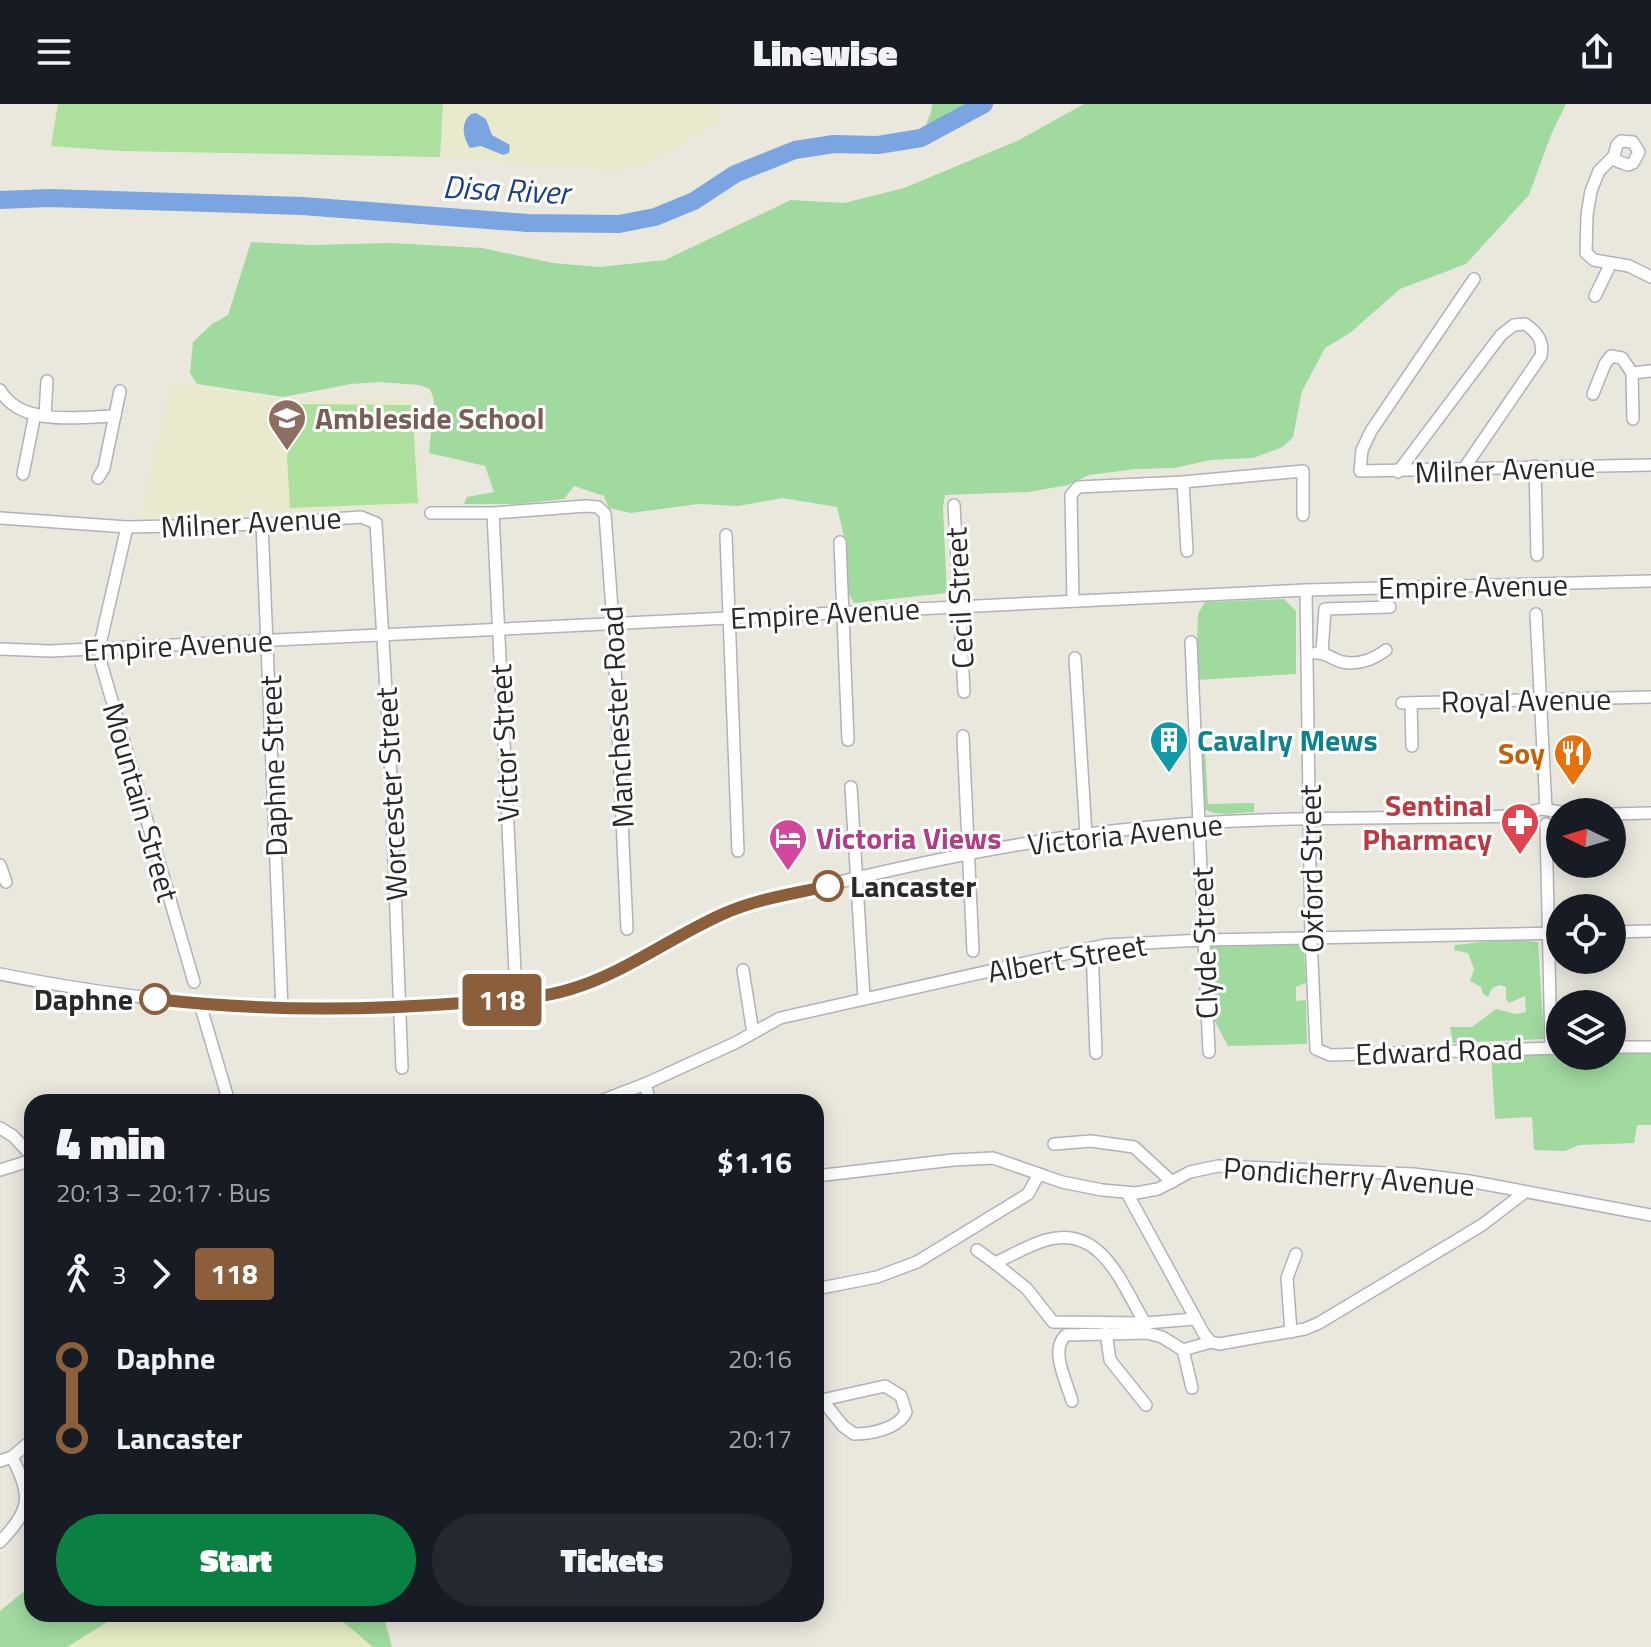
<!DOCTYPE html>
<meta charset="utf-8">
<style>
:root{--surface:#171b24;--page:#242831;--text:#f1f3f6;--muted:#9ea1a6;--accent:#0b8043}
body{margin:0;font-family:"Titillium Web",sans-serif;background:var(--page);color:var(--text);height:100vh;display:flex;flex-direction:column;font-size:30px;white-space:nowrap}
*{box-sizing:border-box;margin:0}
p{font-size:26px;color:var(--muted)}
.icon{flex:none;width:44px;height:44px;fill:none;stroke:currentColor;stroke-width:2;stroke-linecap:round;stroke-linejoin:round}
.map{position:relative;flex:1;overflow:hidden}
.drawer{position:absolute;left:24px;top:990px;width:800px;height:528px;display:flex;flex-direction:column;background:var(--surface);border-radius:24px;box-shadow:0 4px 20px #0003}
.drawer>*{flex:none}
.badge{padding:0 16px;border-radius:6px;font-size:28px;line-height:52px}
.needle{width:52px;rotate:275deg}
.controls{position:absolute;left:1546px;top:694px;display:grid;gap:16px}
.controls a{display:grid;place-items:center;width:80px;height:80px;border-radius:50%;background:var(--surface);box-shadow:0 4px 20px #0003;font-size:40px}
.map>.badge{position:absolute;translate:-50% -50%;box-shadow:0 0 0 4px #fff}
.legs{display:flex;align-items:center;gap:12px;height:88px;padding:0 32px;font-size:26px}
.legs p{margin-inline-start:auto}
.overview{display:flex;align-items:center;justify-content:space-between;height:136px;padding:0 32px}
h1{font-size:44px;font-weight:800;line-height:60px}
.action{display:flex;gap:16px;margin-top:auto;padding:16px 32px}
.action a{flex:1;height:92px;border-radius:48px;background:var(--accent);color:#fff;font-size:32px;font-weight:800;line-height:92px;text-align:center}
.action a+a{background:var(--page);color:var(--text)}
ul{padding:0 32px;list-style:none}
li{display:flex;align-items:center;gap:28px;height:80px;font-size:30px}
li i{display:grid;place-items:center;width:12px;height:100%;margin:0 10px;background:currentColor}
li i::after{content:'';width:20px;height:20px;margin:-10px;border:6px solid;border-radius:50%;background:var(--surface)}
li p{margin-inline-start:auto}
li:first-child i{background:linear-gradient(#0000 50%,currentColor 0)}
li:last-child i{background:linear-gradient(currentColor 50%,#0000 0)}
header{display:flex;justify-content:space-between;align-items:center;height:104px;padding:0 32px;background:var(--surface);font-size:36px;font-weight:800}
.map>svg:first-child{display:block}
</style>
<header><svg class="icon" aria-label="menu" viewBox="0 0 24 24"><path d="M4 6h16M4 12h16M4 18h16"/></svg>Linewise<svg class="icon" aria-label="share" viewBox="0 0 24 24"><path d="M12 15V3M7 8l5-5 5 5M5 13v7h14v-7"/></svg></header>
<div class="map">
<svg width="1651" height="1543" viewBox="0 0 1651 1543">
<rect width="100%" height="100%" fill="#eae8dd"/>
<g fill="#e9e9ce">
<path d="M57,0H714L723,17L646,60L621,68L440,53L50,44Z"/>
<path d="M171,279L283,295H415L421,401L140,415Z"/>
</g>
<g fill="#a0da9f">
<path d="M932,0H984L921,34C924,23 932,11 932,0Z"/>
<path d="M1084,0H1566L1551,31L1529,91L1466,160L1400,185L1350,229L1325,244L1302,287L1293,333L1283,343L1253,354L1211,356L1174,364L1136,365L1089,371L1068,381L1028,388L945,391L943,402L947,489L854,499L848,489L845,437L837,403L782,394L738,402L698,400L631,409L609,404L604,392L574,382L564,395L518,400H464L467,393L494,388L485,362L429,349L434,296L430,285L419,281L379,278L351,280L283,293L197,280L190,269L193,238L212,220L228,211L251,138L311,141L391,139L482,144L553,159L599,163L665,156L791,96L844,99L904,84L1019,36Z"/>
<path d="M1284,495L1296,507V570L1196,576L1198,510L1205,498Z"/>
<path d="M1200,645H1205L1208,700L1254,699V708C1240,708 1214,714 1204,704Z"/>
<path d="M1509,835L1538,838L1544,935L1453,939L1450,923H1472L1496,905L1515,910L1526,908L1525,892L1509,899L1506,895V883L1500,881L1492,884L1488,893L1483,890L1481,883L1470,877L1474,865L1468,849L1454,846L1455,841Z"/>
<path d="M1298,841L1304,848L1306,879L1296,883V897L1306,896L1307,940L1228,942L1213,914L1210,842Z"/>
<path d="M1651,947V1021H1637L1634,1039L1579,1041L1565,1047L1534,1046L1532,1013L1495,1015L1491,950L1560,949V952H1612V948Z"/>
<path d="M32,1481V1510H383L392,1543H0V1507Z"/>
</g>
<path fill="#e5ebc3" d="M120,1510H334L373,1543H67Z"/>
<g fill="#ade09c">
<path d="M58,0H443L440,53L120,47L51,42Z"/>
<path d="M284,300L412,301L418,399L290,404Z"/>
</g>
<path fill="#7ba5e0" d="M476,9L486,15L492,31L510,41L509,49L503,51L481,42L470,44C463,33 460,19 471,10Z"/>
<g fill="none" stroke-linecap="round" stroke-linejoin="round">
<path stroke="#7ba5e0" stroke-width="18" d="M0,96L49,94L302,102L528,119L619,120L655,113L694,97L735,70L795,46L834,40L878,41L921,34L984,0"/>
<defs>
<g id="minor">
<path d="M1614,52L1617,57L1628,61L1633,59L1639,48L1633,38L1621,37L1617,41L1614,52L1599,67L1591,87L1587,111L1586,149L1594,156L1629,162L1651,173"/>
<path d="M1474,175L1371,327L1362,346L1360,367L1651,361"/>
<path d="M1595,192L1611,159"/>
<path d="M1632,269L1633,315"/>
<path d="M0,286C21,323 79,313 115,312"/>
<path d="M1593,290L1605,260L1611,252L1622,254L1632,269L1651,267"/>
<path d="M45,311L47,277"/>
<path d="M1535,362L1537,451"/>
<path d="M1398,368L1501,231L1514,221L1525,220C1537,228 1544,237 1541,252L1465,363"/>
<path d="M23,370L35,310"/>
<path d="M98,374L104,364L120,287"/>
<path d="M1183,378L1187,447"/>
<path d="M954,401L964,588"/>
<path d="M431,409H493L586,402L598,403L605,410L613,519L627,825"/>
<path d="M493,409L515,868"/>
<path d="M0,414L127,423L262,420L361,413L376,419L390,653L402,964"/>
<path d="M262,420L282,905"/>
<path d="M127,423L101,536V559L194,878"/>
<path d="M726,431L738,747"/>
<path d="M840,438L848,636"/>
<path d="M1306,486L1311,834L1316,945L1330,951L1560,944"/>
<path d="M1073,497L1071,391L1078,383L1183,378L1303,367V411"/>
<path d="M1536,510L1546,705"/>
<path d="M1191,538L1209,948"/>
<path d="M0,545L50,547L1306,486L1651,477"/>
<path d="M1322,548L1325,505L1390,503"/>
<path d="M1316,549C1327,549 1332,555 1342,558C1358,561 1373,556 1386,546"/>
<path d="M1075,554L1086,730"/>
<path d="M1402,599L1651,593"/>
<path d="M1411,599L1412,642"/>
<path d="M963,632L973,847"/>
<path d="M851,683L864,894"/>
<path d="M1612,710L1651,709"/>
<path d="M1546,720L1551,944"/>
<path d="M0,761L6,778"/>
<path d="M1612,828L1651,827"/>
<path d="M1092,844L1096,949"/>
<path d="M743,866L753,929"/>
<path d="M0,870C148,900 297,912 448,900C488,897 529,897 568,886C615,873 656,843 699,821C719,811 740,804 761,797C882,767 1006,738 1130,725C1257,711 1386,715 1513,712L1542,705L1560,708"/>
<path d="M200,900L229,998"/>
<path d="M1612,943H1651"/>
<path d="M645,980L650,998"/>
<path d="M598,998L645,980L735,939L780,914L1105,841L1203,836L1560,829"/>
<path d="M0,1024L13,1032L32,1052"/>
<path d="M1054,1040L1091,1037L1134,1043L1172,1078"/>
<path d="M0,1066L32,1056"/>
<path d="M816,1072L953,1056L993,1054L1062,1078L1102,1086L1136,1089L1158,1085L1190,1068L1218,1062L1413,1070L1469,1077L1651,1111"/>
<path d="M1127,1089L1204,1230L1211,1238L1219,1240L1305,1225L1319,1219L1482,1121L1525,1088"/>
<path d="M977,1146L995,1159C1012,1151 1029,1141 1046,1136C1102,1120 1122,1181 1145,1219L1195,1215"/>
<path d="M995,1159L1027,1185L1053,1218L1145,1219"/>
<path d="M816,1185L877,1173L917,1158L1028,1090L1039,1070"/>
<path d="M1291,1228L1287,1174L1296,1150"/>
<path d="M1106,1229L1110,1256L1146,1301"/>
<path d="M1183,1246L1192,1284"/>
<path d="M816,1296H822L843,1322L854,1330C870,1330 899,1325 906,1308L901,1292L885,1282L822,1296"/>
<path d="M1072,1297C1067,1278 1049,1246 1066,1231L1147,1229L1162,1233L1183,1246L1211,1238"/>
<path d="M0,1357L12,1353L32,1336"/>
<path d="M0,1438C31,1405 32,1393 12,1353"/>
</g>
</defs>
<use href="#minor" stroke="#b2b0bb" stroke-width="14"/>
<use href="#minor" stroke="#fff" stroke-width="11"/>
</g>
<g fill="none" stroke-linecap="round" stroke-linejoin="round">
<defs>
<path id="line-1" d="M155,895C258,907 360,907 463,899C499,896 536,896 571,885C625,869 671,833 723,810C756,795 793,790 828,782"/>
</defs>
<use href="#line-1" stroke="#fff" stroke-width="18"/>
<use href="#line-1" stroke="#8b5e3c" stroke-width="12"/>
</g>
<defs>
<symbol id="school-pin" viewBox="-11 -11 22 30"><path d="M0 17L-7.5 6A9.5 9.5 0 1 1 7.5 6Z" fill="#8d6e63" stroke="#fff"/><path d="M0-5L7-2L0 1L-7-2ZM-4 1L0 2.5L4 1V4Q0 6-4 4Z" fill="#fff"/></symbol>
<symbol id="building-pin" viewBox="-11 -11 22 30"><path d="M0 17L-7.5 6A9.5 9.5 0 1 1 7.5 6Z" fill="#0f9aa8" stroke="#fff"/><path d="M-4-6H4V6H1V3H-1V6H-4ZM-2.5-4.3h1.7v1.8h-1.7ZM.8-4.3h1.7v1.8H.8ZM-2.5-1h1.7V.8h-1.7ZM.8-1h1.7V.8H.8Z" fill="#fff"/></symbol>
<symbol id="restaurant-pin" viewBox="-11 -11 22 30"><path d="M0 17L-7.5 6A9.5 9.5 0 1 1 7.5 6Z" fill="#e8710a" stroke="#fff"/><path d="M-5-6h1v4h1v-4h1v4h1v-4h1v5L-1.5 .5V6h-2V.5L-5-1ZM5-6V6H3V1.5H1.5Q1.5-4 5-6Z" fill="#fff"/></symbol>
<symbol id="pharmacy-pin" viewBox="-11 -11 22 30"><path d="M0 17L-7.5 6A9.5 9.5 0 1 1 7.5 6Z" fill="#e0444e" stroke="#fff"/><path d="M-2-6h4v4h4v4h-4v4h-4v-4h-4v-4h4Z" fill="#fff"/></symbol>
<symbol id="hotel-pin" viewBox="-11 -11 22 30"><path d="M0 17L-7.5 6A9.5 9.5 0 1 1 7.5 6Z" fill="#d1479c" stroke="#fff"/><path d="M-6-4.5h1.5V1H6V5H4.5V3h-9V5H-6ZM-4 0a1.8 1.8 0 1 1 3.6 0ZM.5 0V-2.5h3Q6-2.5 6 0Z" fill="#fff"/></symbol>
</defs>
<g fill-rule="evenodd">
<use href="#school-pin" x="265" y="292" width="44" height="60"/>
<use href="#building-pin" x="1147" y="614" width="44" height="60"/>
<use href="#restaurant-pin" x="1551" y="627" width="44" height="60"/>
<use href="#pharmacy-pin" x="1498" y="696" width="44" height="60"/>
<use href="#hotel-pin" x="766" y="712" width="44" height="60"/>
</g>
<g fill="#fff" stroke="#8b5e3c" stroke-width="4">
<circle cx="828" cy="782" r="14"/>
<circle cx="155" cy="895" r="14"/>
</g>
<g text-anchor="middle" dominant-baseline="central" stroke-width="6" stroke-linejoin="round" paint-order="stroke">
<g font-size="30" font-weight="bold" fill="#785e54" stroke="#fff" text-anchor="start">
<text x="315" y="314">Ambleside School</text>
</g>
<g font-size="30" fill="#292929" stroke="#fff">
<text transform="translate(1505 365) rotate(-2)">Milner Avenue</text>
<text transform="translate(251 418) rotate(-3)">Milner Avenue</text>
<text transform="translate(1473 482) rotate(-1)">Empire Avenue</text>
<text transform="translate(959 494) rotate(-93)">Cecil Street</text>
<text transform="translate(825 509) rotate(-3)">Empire Avenue</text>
<text transform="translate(178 541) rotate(-3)">Empire Avenue</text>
<text transform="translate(1526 596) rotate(-1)">Royal Avenue</text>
<text transform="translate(617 613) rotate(-93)">Manchester Road</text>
<text transform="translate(504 639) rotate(-93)">Victor Street</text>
<text transform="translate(273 662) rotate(-92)">Daphne Street</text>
<text transform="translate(391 690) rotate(-93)">Worcester Street</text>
<text transform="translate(141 698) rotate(74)">Mountain Street</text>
<text transform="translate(1125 730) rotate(-6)">Victoria Avenue</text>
<text transform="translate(1311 765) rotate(-91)">Oxford Street</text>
<text transform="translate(1204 839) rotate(-92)">Clyde Street</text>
<text transform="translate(1067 854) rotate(-10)">Albert Street</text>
<text transform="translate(1439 947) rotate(-2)">Edward Road</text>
<text transform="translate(1349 1072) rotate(4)">Pondicherry Avenue</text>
</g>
<g font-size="30" font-weight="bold" fill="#0d838f" stroke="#fff" text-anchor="start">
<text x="1197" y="636">Cavalry Mews</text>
</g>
<g font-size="30" font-weight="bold" fill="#c56008" stroke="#fff" text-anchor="end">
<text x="1545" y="649">Soy</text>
</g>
<g font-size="30" font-weight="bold" fill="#be3a42" stroke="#fff" text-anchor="end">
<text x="1492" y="701">Sentinal<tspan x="1492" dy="34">Pharmacy</tspan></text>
</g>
<g font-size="30" font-weight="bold" fill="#b23c85" stroke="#fff" text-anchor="start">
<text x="816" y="734">Victoria Views</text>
</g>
<g font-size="30" font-weight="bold" fill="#292929" stroke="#fff" text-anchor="start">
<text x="850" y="782">Lancaster</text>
<text x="133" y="895" text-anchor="end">Daphne</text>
</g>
<g font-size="32" font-style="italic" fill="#1d4189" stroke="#fff">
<text transform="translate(506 85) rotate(3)">Disa River</text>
</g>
</g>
</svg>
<div class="controls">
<a><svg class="needle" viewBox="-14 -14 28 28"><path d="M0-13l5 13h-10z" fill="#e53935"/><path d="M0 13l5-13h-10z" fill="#9ea1a6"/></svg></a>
<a><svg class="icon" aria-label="locate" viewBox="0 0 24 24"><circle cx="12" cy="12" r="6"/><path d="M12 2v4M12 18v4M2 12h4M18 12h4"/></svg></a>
<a><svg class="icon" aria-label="layers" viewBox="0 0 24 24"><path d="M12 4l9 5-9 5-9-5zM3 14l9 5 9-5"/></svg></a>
</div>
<b class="badge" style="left:502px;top:896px;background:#8b5e3c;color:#fff">118</b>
<section class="drawer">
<div class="overview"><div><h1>4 min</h1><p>20:13 – 20:17 · Bus</p></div><b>$1.16</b></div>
<div class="legs"><svg class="icon" aria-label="walk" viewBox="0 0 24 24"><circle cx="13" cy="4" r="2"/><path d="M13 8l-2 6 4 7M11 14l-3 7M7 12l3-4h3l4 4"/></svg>3<svg class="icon" aria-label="forward" viewBox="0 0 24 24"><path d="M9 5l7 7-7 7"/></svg><b class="badge" style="background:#8b5e3c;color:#fff">118</b></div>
<ul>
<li><i style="color:#8b5e3c"></i><b>Daphne</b><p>20:16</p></li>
<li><i style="color:#8b5e3c"></i><b>Lancaster</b><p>20:17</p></li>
</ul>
<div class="action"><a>Start</a><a>Tickets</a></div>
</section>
</div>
